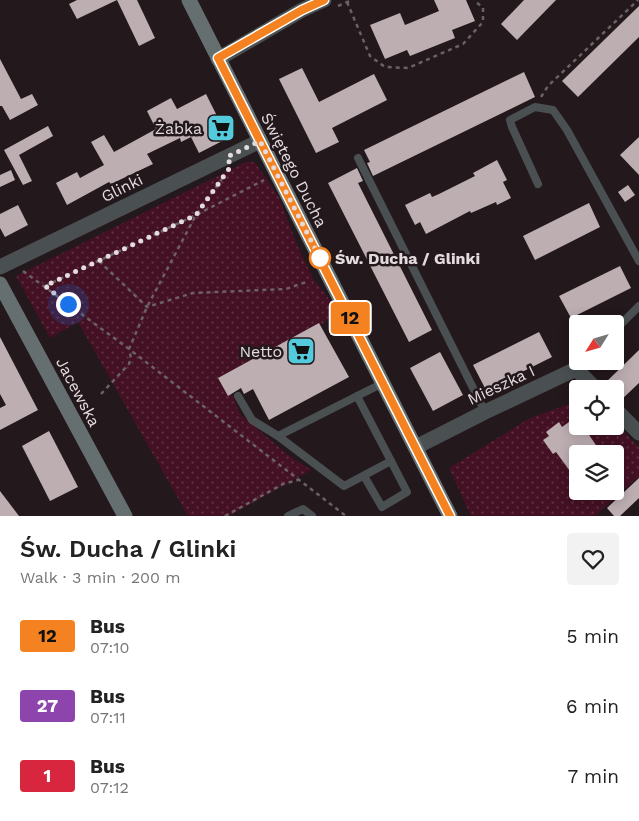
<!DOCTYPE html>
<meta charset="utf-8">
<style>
:root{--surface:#fff;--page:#f2f2f2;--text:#222;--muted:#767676}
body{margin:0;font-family:"Work Sans",sans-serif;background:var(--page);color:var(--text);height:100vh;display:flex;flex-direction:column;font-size:19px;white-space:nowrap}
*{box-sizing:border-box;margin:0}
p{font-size:16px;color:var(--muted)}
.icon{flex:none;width:28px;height:28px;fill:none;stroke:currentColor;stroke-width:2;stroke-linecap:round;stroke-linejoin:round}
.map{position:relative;height:516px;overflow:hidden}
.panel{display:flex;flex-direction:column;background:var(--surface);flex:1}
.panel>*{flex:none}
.badge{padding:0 10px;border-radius:4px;font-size:18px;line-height:32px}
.needle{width:32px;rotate:233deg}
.controls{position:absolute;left:569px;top:315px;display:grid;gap:10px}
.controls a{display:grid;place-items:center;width:55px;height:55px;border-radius:5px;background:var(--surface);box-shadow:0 2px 12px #0003;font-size:25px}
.you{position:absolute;width:25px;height:25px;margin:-12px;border:4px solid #fff;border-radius:50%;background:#1a73e8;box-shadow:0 0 0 8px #1a73e833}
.map>.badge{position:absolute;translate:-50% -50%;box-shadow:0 0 0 2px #fff}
.round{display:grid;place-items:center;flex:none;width:52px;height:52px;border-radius:5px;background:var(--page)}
.overview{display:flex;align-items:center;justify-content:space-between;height:85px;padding:0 20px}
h1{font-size:24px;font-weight:600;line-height:38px}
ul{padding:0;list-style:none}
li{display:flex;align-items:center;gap:15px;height:70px;padding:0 20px}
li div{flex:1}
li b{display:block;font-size:19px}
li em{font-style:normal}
li .badge{min-width:55px;font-weight:700;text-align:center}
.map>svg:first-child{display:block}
</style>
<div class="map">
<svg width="639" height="516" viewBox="0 0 639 516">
<defs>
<pattern id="grass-dots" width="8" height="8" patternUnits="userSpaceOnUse" patternTransform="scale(1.25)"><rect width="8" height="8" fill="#441124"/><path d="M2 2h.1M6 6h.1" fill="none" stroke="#5f3343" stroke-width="1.8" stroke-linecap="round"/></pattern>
</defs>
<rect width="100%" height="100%" fill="#23181b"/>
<g fill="url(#grass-dots)" fill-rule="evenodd">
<path d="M248,161L255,163L258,167L279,197L298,247L313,278L336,308L330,318L321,325L319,323L218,378L228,396L232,394L240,414L288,455L311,470L229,516H188L78,322L50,338L16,276Z"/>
<path d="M577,401L578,426H615V422L639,448V476L595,516H471L449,468L528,419ZM578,454H615V491H578Z"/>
</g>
<g fill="#bdaeb2">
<path d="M77,0H137L155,38L139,46L117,0L77,19L69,4Z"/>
<path d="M434,0H466L475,21L452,30L455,38L410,56L407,50L385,59L370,25L400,13L405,25L439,11Z"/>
<path d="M524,0H556L517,40L501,24Z"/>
<path d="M639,6V37L578,97L562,81Z"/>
<path d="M0,59L21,99L32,94L38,105L10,120L2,106H0Z"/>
<path d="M302,68L319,102L374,74L387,100L332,128L339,142L316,153L279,79Z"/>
<path d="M524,72L535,97L373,176L367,163L370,162L364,150Z"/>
<path d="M206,94L228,138L199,153L191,137L181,142L180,138L147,154L153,164L111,184L109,182L67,205L56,183L77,172L80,178L104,165L91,142L104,135L114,152L156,129L147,111L171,98L177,109Z"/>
<path d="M48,126L53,136L19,155L32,181L23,185L4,150Z"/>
<path d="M639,137V175L620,155Z"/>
<path d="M497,160L507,180L503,182L511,198L497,205L496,202L471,213L470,211L426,234L420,222L415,225L405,205L430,193L432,197L439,194L475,176L473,173Z"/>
<path d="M357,168L363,181L358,183L432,330L409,342L328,183Z"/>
<path d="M11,170L15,180L0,187V175Z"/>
<path d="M628,185L635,195L625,202L618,192Z"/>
<path d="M589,203L600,227L535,260L523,236Z"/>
<path d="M18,205L28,225L5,237L0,228V214Z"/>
<path d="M620,266L631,288L571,318L559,296Z"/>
<path d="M319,323L349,377L269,420L253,389L244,394L241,388L228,396L218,378Z"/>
<path d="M539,332L552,357L486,390L473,365Z"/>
<path d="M0,337L38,410L0,430V408L6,405L0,394Z"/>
<path d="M639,350V383L620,401L615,400V389H605L604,384Z"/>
<path d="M440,352L463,395L433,411L410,368Z"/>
<path d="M576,417L578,419V426H583L602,454H578V482L556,452L553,454L543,440L549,436L546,432L559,422L562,427Z"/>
<path d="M49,431L78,487L50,501L22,446Z"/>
<path d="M639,478V498L620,516H614L607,508Z"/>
<path d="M0,491L19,516H0Z"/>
</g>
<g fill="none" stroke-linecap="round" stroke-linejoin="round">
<g stroke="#6b6163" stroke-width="2.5" stroke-dasharray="4 4" stroke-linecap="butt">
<path d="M347,2L370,56L385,67L408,68L463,44L483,22V8L474,0"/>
<path d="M338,6L352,0"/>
<path d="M541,97L548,86L638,0"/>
<path d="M99,261L147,307L193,293L286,289L309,281"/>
<path d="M23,271L129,349L346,516"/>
<path d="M45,286L196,215L264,180"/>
<path d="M101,394L129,364L131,358L129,349L147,307L196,215L224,176"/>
<path d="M225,516L283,484L298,480"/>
</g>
<g stroke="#4a5051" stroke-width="8">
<path d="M358,158L485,412"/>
<path d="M538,184L512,127L510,120L535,107L553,110L567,130L639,261"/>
<path d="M615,330L639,306"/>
<path d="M576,369L584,361"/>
<path d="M238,396L252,420L278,436L383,383"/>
<path d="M278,436L344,486L391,461L357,396"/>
<path d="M364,476L382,507L407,492L391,461"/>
<path d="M288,516L303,509L312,516"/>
</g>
<g stroke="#4a5051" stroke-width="15">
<path d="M218,59L302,10L324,0"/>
<path d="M0,267L260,141"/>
<path d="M615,409L639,433"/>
<path d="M416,447L485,412L576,369L596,389"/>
</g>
<g stroke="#656f70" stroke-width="15">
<path d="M189,0L450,516"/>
<path d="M0,284L125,516"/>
</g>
</g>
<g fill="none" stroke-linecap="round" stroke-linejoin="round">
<defs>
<path id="line" d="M324,0L302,10L218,58L450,516"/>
</defs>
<use href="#line" stroke="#fff" stroke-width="11"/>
<use href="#line" stroke="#f58220" stroke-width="8"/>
<path stroke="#e3dbdd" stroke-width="5" stroke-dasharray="0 9" d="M68,304L45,286L196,215L231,166L227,157L260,141L320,258"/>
</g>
<defs>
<symbol id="supermarket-square" viewBox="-11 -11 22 22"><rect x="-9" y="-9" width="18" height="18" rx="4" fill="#54cadd" stroke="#23181b"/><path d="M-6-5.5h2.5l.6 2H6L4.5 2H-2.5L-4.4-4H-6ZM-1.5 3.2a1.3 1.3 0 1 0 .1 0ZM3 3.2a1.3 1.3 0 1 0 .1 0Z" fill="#111"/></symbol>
</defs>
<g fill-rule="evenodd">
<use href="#supermarket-square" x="205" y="112" width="32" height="32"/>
<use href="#supermarket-square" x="285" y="335" width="32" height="32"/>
</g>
<circle fill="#fff" stroke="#f58220" stroke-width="2.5" cx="320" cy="258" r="10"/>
<g text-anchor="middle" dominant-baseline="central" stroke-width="5" stroke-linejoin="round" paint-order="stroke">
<g font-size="16" fill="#e3dbdd" stroke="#23181b" text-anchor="end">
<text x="202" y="128">Żabka</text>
<text x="282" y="351">Netto</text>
</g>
<g font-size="16" fill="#e3dbdd" stroke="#23181b">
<text transform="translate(294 170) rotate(63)">Świętego Ducha</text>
<text transform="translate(122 188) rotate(-26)">Glinki</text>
<text transform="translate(501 385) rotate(-25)">Mieszka I</text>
<text transform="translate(78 392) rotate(62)">Jacewska</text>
</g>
<g font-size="16" font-weight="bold" fill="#e3dbdd" stroke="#23181b" text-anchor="start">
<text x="335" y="258">Św. Ducha / Glinki</text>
</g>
</g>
</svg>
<div class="controls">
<a><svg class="needle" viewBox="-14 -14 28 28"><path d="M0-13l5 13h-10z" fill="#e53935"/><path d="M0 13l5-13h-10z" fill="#767676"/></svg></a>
<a><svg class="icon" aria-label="locate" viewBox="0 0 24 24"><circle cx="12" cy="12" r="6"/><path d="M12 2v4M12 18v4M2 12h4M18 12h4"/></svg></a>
<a><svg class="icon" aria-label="layers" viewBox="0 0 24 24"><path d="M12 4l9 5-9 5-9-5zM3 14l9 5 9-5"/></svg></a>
</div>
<div class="you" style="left:68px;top:304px"></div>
<b class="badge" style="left:350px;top:318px;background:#f58220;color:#111">12</b>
</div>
<section class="panel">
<div class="overview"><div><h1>Św. Ducha / Glinki</h1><p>Walk · 3 min · 200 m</p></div><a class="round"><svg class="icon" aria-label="heart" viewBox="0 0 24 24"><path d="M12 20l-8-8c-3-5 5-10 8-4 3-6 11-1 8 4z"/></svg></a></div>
<ul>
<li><span class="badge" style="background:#f58220;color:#111">12</span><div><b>Bus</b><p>07:10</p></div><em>5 min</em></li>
<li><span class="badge" style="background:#8e44ad;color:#fff">27</span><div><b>Bus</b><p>07:11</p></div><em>6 min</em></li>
<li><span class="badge" style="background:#d7263d;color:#fff">1</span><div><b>Bus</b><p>07:12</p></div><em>7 min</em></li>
</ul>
</section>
